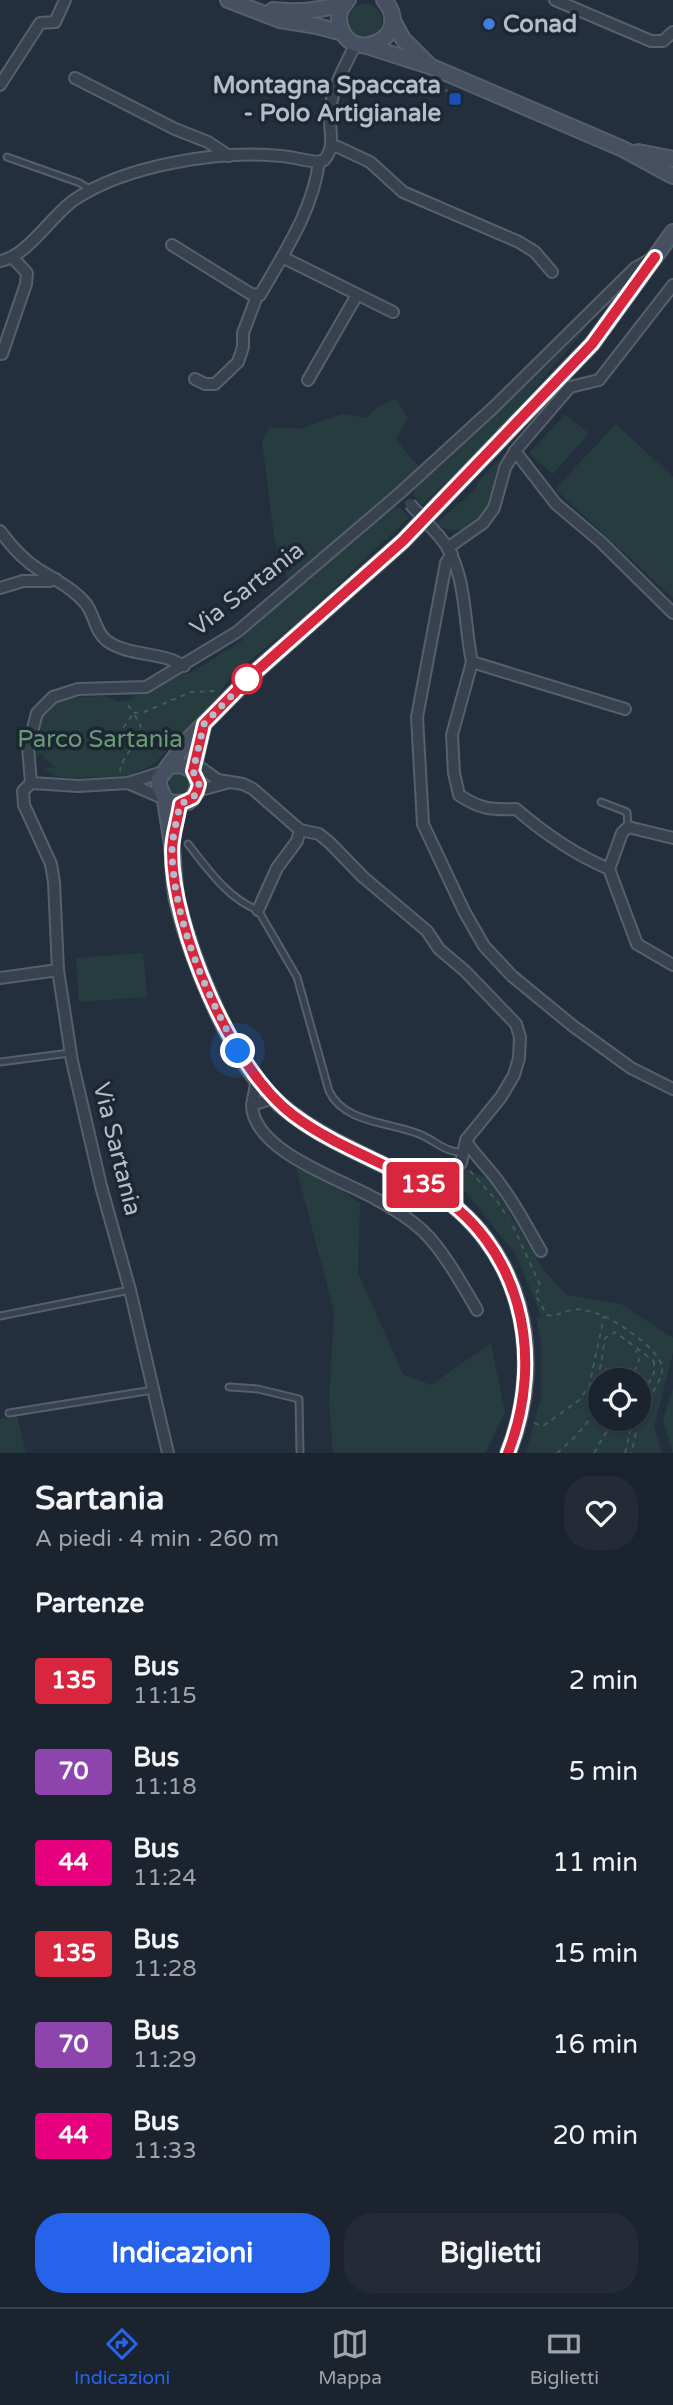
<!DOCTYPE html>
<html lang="it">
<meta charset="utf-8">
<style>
:root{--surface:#1b232e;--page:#242b36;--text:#f1f3f6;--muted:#a0a4aa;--line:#39404a;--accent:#2563eb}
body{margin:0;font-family:"Varela Round",sans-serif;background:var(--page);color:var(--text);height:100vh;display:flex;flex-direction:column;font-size:26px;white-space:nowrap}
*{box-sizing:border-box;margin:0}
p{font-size:23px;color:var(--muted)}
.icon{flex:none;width:38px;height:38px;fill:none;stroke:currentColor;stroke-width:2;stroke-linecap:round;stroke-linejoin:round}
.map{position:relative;height:1453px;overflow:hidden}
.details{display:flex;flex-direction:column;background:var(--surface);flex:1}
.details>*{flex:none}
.badge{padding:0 14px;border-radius:5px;font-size:24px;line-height:46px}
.tools{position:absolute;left:588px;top:1368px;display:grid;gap:14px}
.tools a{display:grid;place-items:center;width:63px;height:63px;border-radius:50%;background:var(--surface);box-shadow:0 2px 5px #0004,0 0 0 2px var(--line);font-size:35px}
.you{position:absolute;width:35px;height:35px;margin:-18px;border:5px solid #fff;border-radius:50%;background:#1a73e8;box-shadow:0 0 0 10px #1a73e833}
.map>.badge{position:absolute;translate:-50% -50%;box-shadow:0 0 0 4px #fff}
h2{padding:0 35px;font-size:26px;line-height:63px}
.round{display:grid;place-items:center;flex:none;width:74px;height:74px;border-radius:28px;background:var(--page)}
.summary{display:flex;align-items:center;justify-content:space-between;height:119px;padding:0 35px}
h1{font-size:33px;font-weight:700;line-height:52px}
.cta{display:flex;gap:14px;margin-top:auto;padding:14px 35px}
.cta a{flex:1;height:80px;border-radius:28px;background:var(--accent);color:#fff;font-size:28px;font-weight:700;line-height:80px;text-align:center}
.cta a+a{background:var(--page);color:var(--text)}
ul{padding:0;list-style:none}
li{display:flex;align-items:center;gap:21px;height:91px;padding:0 35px}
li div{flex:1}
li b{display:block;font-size:26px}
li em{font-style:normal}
li .badge{min-width:77px;font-weight:700;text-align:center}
.tabs{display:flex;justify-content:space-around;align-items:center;height:98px;border-top:2px solid var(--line);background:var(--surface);font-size:19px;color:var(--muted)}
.tabs a{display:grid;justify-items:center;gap:4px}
.tabs .on{color:var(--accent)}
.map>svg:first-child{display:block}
</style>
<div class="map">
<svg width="673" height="1453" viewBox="0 0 673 1453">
<rect width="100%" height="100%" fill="#242f3e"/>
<g fill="#263c3f" fill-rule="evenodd">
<circle cx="365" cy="21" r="17"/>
<path d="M593,320L491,440L422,505L413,495L415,487L516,395Z"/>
<path d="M396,399L408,418L396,440L419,467L290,586L274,537L262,440L270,427L300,429L342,414L366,418L381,405Z"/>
<path d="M565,415L589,433L553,474L529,453Z"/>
<path d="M616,424L673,477V598L555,489Z"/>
<path d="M510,449C506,455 501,461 498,468C493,478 494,491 490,501C483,522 456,541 437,523L474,490L479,480Z"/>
<path d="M390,506L401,508L409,518L302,618L232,675L217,697L194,723L152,766L126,776L70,778L54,776L44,768L56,767L44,759L42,753L35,759C34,741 40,708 59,700C66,697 78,698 86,697C98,696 108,695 118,702L132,699L135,694L183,673L188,674L242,641L243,636Z"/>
<path d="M176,770H186L191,784L185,797H173C165,790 168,777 176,770Z"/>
<path d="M143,953L147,997L79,1002L76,958Z"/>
<path d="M450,1161L490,1180L543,1269L566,1295L621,1304L673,1338V1353L654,1426L662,1453H526L541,1398V1341L536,1317L541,1318L540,1313L516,1255L460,1185ZM600,1381H639V1419H600Z"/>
<path d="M296,1167L338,1188L360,1203L358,1273L403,1374L431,1385L491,1343L505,1412L485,1453H333L329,1401L334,1312Z"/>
<path d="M673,1388V1453L663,1421Z"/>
<path d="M17,1416L26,1453H0V1419Z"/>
</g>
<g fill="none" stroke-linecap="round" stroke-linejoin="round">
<defs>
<g id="lane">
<path d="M7,157L80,183L91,190"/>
<path d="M601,802L627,812L628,827"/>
<path d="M188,844C208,869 228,899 258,910L297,977L329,1091C344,1123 389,1122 419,1134C435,1140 445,1153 463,1152"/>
<path d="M0,1062L70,1053"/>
<path d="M0,1316L130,1290"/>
<path d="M229,1387L258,1389L299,1399L300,1453"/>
<path d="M9,1413L153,1390"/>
</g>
<g id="street">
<path d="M555,0L651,41H663L673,32"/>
<path d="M75,78L175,129L208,142L229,156"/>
<path d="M0,85L40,23L55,22L65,0"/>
<path d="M331,146L338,147L370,162L403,192L519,242L535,252L552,272"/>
<path d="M172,245L251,294L260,295C284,253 313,210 319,162"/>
<path d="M282,257L393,312"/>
<path d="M0,261C27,257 51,216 74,200C126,165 219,150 281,156C294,157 306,161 319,162L324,160C337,146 328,128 330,112C332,88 345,65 356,44"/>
<path d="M2,354L26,284L27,273L12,257"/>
<path d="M195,379L205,384H215L238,362L243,347V333L257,296"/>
<path d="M308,380L357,295"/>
<path d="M515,451L556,504L601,542L673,613"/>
<path d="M0,531C11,546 22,559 38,569C55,580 73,588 86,604C95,616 95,632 107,641C130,657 161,651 184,666"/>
<path d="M439,536C468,569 463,621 472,662L625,709"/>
<path d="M449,547L483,523L494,508L505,468L515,451L570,387L599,380L673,285"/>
<path d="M452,554L446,563L417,717L423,824L464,911L484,946L512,976L573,1026L631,1068L673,1089"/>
<path d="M0,588L23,581H49L56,579"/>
<path d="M472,662L452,735L454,773L459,795C480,809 491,810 516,809C545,834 574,854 609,869L637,944L673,965"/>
<path d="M194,763L218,780L243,784L253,789L300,830L297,841L277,868L258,910"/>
<path d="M31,783L78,786L128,783L163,772"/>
<path d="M128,783L165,799"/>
<path d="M197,791L226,783"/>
<path d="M300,830L319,834L330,843L363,877L427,931L439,949L465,971L516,1024L520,1037L519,1058L514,1075L501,1097L466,1140C468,1148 494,1174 500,1184C516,1205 528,1229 541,1251"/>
<path d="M609,869L622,833L628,827L673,838"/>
<path d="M0,978L58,970"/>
<path d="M257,1079L252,1105L273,1098"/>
<path d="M252,1105C253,1151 340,1179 374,1198C391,1207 409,1218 423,1231C443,1250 463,1286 477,1310"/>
<path d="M461,1163L466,1140"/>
<path d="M168,1453L130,1290L101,1186L72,1061L58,970L54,882L51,864L24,805L23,791L31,783L28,747L37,713L53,697L78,689L146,687L237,632L400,493L493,408L635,268L651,259"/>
</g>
<g id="secondary">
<path d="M228,0L280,20L317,26L343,33"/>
<path d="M348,0C341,7 337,16 340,25C350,67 416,37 384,0"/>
<path d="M273,10C298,13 319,10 344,4"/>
<path d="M392,19L403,39L428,64"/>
<path d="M367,46L432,67L623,149L673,176"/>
<path d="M638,152L673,159"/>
<path d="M193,770L203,727"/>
<path d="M165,799L172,803L188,802C209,786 193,758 168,767"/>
<path d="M508,1453C547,1356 522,1243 428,1188C375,1157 313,1139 269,1094C229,1053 192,960 178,904C173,885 174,866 172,846C170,830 167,815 165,799L159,786V779L187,741L253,674L403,541L592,344L673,232"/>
</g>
</defs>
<use href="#lane" stroke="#565f6c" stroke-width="9"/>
<use href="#street" stroke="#565f6c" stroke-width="14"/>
<use href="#secondary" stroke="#565f6c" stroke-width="18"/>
<g stroke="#44595c" stroke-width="2" stroke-dasharray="5 5" stroke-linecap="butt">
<path d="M446,92L447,89"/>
<path d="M128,705L133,713L144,712L191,692L216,691"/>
<path d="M60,736L89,738L91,742C112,742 124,730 133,713C156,742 123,744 120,772"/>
<path d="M470,1171L497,1201L508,1218"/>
<path d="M513,1226L541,1287L535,1294L547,1315C557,1317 563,1311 573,1310C580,1308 588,1311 595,1313C611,1316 659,1349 662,1366C664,1379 650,1395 644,1406C637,1421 636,1437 631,1453"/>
<path d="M605,1381L608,1369H600L605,1338L615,1332L654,1361"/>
<path d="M631,1381L639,1360L636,1350"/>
<path d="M639,1402L654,1373V1361"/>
<path d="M534,1423L543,1426L578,1401L589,1387L604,1316"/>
<path d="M557,1453C574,1439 594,1419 600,1397"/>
<path d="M594,1453L614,1419"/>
<path d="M625,1453L633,1419"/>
</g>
<use href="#lane" stroke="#38414e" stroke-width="5"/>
<use href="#street" stroke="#38414e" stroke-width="10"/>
<use href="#secondary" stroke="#465061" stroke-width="14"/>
<defs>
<path id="street-bridge" d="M410,504L439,536"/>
</defs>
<use href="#street-bridge" stroke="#565f6c" stroke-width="14" stroke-linecap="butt"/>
<use href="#street-bridge" stroke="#38414e" stroke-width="10"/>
</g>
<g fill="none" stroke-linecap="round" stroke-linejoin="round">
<defs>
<path id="line" d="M508,1453C546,1356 522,1243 428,1188C384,1162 334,1146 293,1115C231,1069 172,928 172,851C172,836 178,819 180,804L193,798L197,791L199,784L193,771L204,724L253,674L403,541L592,344L655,257"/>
</defs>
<use href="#line" stroke="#fff" stroke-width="16"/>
<use href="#line" stroke="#d7263d" stroke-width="10"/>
<path stroke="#b4bcc9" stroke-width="7" stroke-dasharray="0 12.6" d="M238,1051C205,991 174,921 172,852C172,837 177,820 180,804L193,798L197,791L199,784L193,771L204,724L253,674L247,679"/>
</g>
<circle fill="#3f7fe0" stroke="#1d2633" stroke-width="2.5" cx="489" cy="24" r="7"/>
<rect fill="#1a4fb4" stroke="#1d2633" stroke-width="2.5" x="448" y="92" width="14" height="14" rx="3.5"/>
<circle fill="#fff" stroke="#d7263d" stroke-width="3.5" cx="247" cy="679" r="14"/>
<g text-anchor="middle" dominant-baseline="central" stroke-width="7" stroke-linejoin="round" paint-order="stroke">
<g font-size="24" font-weight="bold" fill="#b4bcc9" stroke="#1d2633" text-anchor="start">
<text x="503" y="24">Conad</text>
<text x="441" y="85" text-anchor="end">Montagna Spaccata<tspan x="441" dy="28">- Polo Artigianale</tspan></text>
</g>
<g font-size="24" fill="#b4bcc9" stroke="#1d2633">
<text transform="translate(247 589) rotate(-38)">Via Sartania</text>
<text transform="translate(117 1149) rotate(76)">Via Sartania</text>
</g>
<g font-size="24" fill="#6b9a76" stroke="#1d2633">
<text x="100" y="739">Parco Sartania</text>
</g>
</g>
</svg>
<div class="tools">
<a><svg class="icon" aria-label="locate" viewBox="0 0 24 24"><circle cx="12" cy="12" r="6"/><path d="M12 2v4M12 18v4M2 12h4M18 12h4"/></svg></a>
</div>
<div class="you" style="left:238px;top:1051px"></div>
<b class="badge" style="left:423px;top:1185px;background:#d7263d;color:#fff">135</b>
</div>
<section class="details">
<div class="summary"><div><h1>Sartania</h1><p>A piedi · 4 min · 260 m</p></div><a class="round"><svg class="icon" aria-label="heart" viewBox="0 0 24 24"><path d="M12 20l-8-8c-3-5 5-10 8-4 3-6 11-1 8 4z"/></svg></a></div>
<h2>Partenze</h2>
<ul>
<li><span class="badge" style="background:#d7263d;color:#fff">135</span><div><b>Bus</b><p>11:15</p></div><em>2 min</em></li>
<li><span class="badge" style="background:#8e44ad;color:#fff">70</span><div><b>Bus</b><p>11:18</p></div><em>5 min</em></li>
<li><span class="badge" style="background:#e6007e;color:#fff">44</span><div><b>Bus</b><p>11:24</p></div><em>11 min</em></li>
<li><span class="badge" style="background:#d7263d;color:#fff">135</span><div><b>Bus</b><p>11:28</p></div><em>15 min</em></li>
<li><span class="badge" style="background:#8e44ad;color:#fff">70</span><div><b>Bus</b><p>11:29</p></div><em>16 min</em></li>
<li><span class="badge" style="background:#e6007e;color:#fff">44</span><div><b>Bus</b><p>11:33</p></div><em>20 min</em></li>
</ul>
<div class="cta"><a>Indicazioni</a><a>Biglietti</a></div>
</section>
<nav class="tabs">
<a class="on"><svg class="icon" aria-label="directions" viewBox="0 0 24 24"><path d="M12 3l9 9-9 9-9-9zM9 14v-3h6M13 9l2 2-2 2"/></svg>Indicazioni</a>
<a><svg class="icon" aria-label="map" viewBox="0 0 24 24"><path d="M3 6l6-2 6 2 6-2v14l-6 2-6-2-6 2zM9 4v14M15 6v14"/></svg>Mappa</a>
<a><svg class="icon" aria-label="tickets" viewBox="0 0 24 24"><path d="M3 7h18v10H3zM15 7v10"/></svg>Biglietti</a>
</nav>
